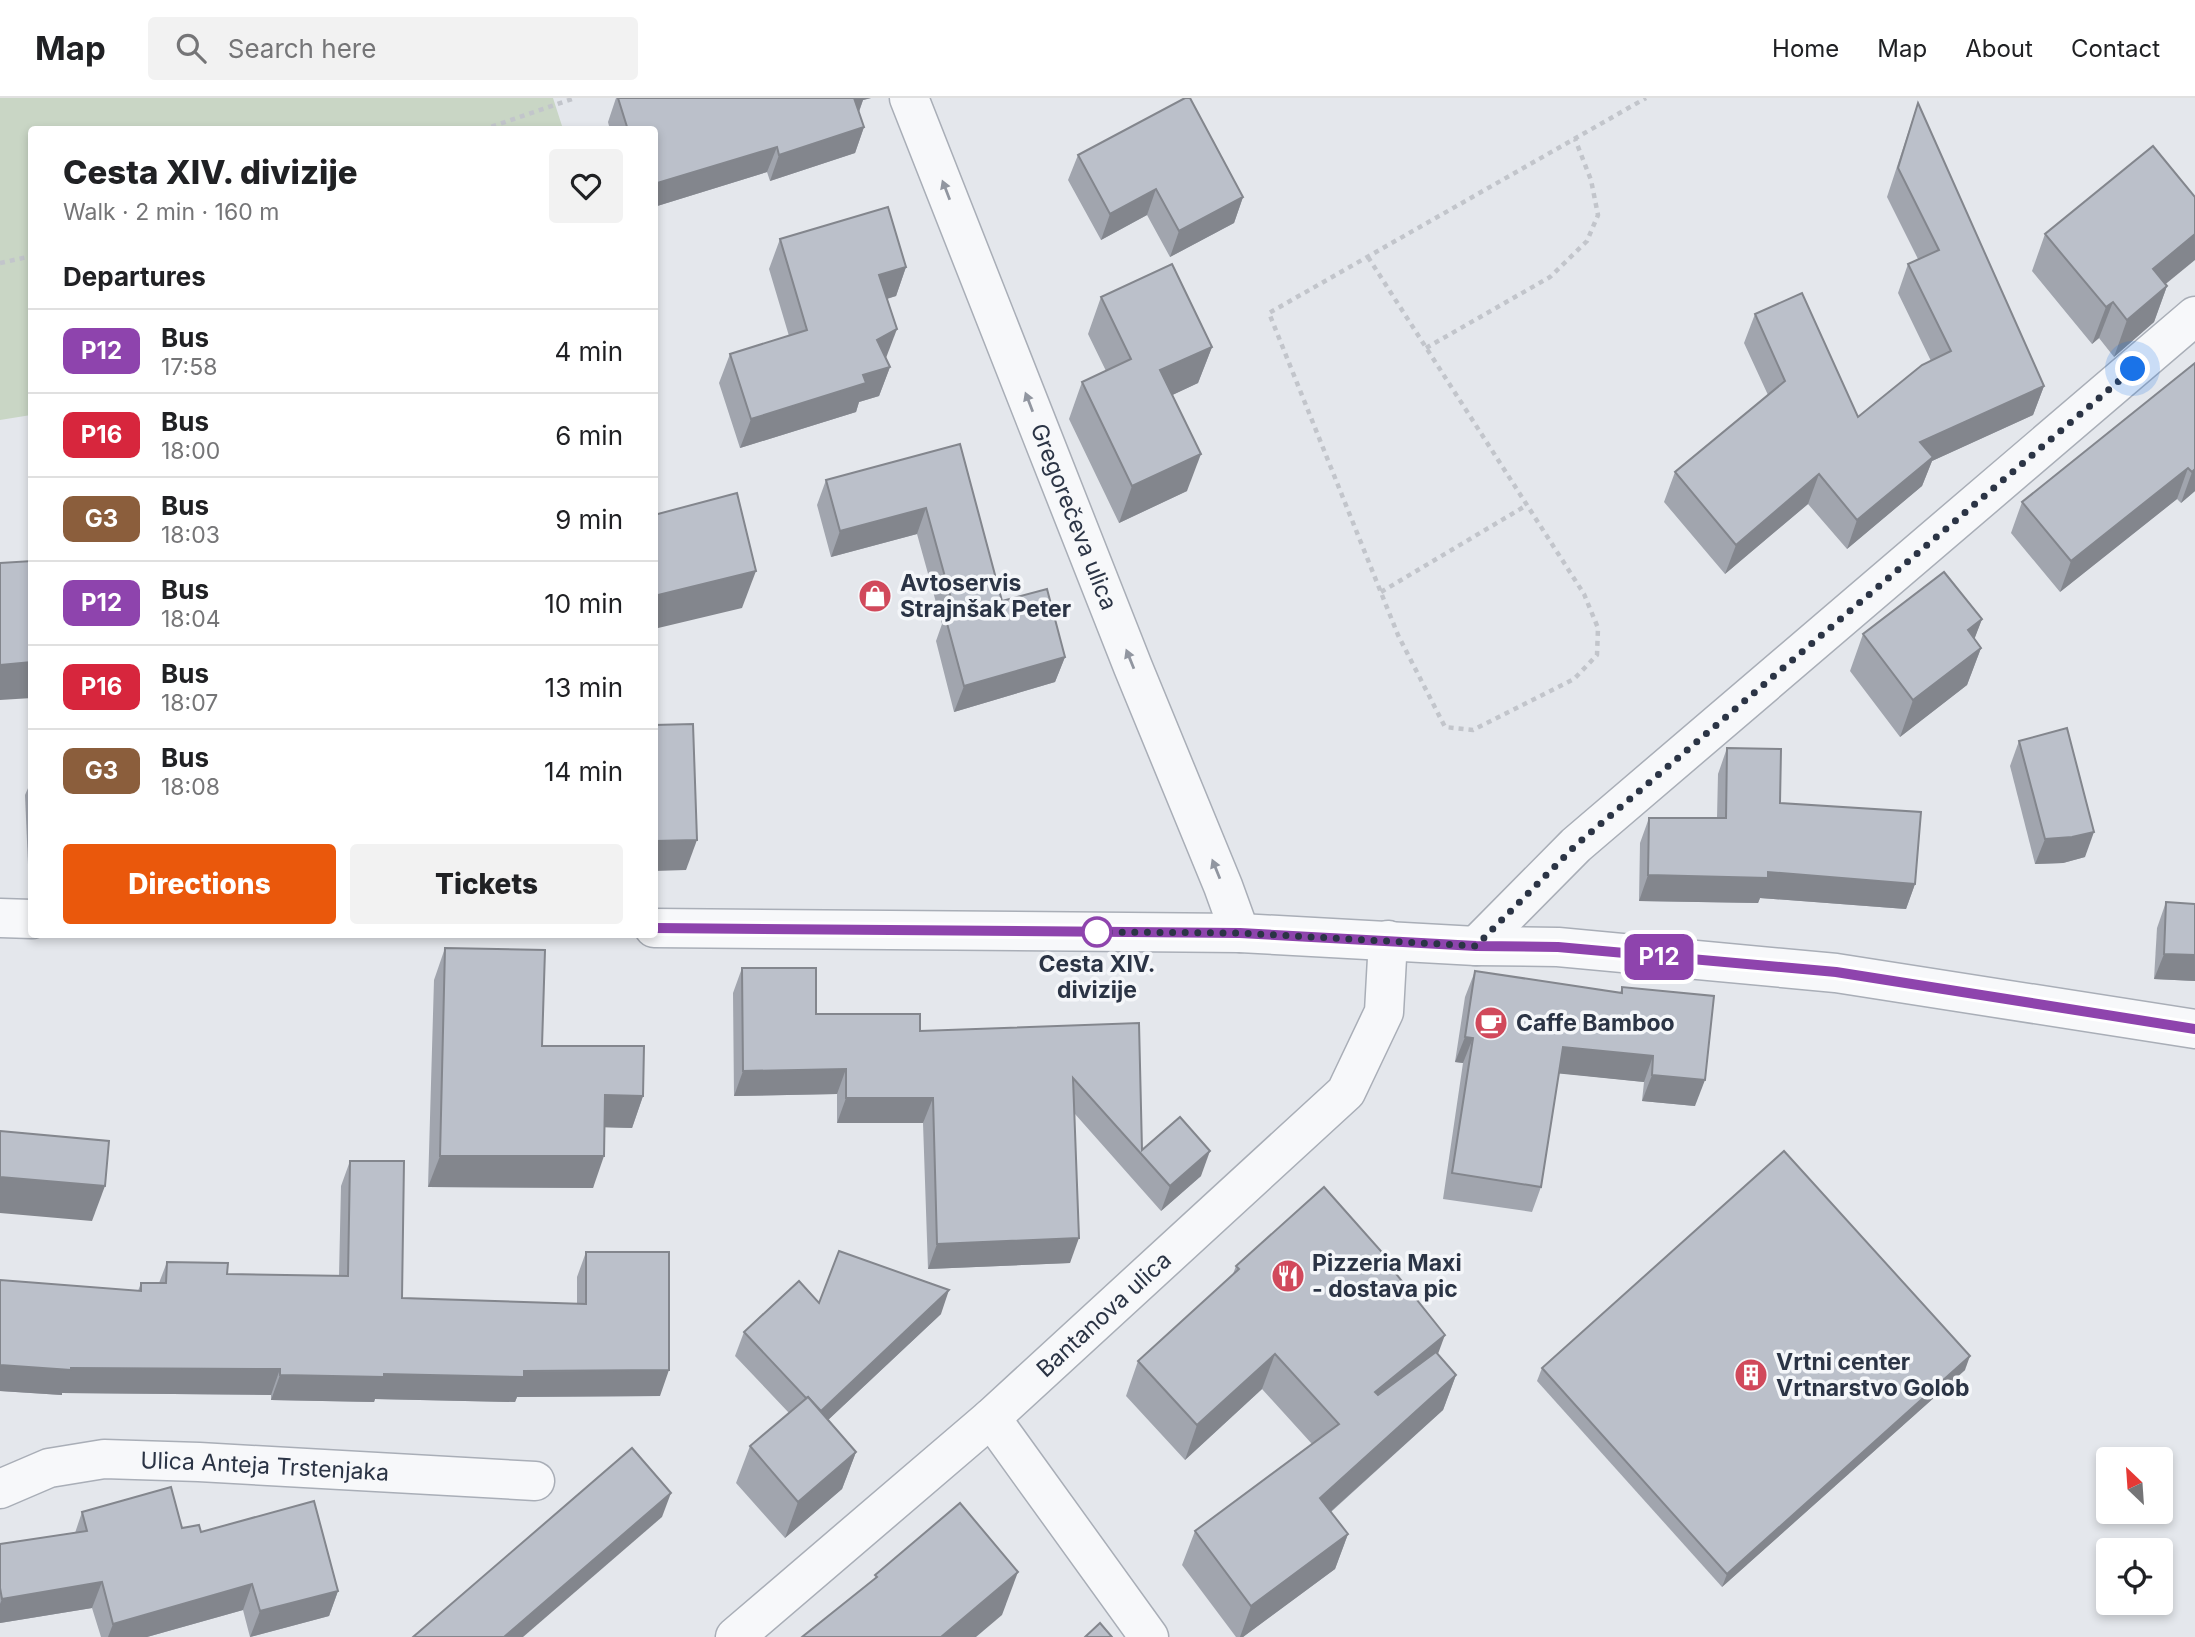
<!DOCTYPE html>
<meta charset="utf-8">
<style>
:root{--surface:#fff;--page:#f2f2f2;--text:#202124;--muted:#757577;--line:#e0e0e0;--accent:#ea580c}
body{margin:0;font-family:Inter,sans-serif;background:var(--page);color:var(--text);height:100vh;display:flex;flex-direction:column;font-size:26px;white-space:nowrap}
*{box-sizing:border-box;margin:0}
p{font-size:23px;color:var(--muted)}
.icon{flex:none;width:38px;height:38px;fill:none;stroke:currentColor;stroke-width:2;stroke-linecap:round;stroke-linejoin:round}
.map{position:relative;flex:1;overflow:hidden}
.sheet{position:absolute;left:28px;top:28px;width:630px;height:812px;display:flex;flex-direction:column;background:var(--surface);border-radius:7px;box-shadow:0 4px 10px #0003}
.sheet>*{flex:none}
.badge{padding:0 14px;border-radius:10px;font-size:24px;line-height:46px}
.needle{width:46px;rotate:335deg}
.fabs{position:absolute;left:2096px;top:1349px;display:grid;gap:14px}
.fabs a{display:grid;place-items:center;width:77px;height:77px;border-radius:7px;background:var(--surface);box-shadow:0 4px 10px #0003;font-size:35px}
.you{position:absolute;width:35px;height:35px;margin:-18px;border:5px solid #fff;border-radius:50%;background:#1a73e8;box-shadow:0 0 0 10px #1a73e833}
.map>.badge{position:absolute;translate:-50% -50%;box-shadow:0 0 0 4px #fff}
h2{padding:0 35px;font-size:26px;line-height:63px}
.round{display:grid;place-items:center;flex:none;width:74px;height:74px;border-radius:7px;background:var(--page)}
.headline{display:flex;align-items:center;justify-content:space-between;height:119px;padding:0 35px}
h1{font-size:33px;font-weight:800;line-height:52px}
.button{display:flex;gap:14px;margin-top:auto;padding:14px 35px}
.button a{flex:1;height:80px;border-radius:7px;background:var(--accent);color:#fff;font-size:28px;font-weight:800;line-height:80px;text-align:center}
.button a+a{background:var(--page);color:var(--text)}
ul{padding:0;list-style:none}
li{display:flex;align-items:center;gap:21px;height:84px;padding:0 35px;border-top:2px solid var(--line)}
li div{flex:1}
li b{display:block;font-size:26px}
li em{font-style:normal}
li .badge{min-width:77px;font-weight:700;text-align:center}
header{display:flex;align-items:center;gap:42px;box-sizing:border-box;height:98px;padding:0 35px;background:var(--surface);border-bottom:2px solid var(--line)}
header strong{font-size:33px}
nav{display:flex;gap:38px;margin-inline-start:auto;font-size:24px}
.search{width:490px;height:63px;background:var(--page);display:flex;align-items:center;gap:18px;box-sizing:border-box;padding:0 24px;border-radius:7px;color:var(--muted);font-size:26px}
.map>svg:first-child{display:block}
</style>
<header>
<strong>Map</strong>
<div class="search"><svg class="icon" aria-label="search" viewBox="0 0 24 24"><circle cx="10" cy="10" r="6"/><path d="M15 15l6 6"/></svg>Search here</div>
<nav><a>Home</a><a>Map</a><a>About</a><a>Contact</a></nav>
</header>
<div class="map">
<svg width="2195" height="1539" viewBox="0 0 2195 1539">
<rect width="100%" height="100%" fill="#e4e7ec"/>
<path fill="#c9d6c5" d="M0,0H553L563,31L32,32L31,317L0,322Z"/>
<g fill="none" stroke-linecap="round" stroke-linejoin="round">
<defs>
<g id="minor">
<path id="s1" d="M909,0L1133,569L1223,788L1240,835"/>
<path d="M0,820L32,821"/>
<path d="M654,830L1240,835L1476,848L1558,849L1836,875L2195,931"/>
<path d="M1476,848L1576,747L2195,218"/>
<path d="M991,1320L1149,1539"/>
<path id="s2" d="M0,1391L49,1370L104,1361L199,1364L535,1383"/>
<path id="s3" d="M735,1539L991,1320L1346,994L1384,914L1388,842"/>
</g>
</defs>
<use href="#minor" stroke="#a9aeb7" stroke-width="41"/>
<g stroke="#c2c5cb" stroke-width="4.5" stroke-dasharray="5 5" stroke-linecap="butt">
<path d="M482,32L575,0"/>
<path d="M1368,159L1584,496L1598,530L1597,557L1574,581L1473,632L1445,629L1398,537L1269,215L1646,0"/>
<path d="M0,165L32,158"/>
<path d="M1426,250L1550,179L1587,143L1598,117L1591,82L1575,41"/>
<path d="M1381,494L1527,407"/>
</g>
<use href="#minor" stroke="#f7f8fa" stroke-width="38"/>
</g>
<g fill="#a1a5ae">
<path d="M616,0H871L863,2L859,14L864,29L855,55L770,83L767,74L654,109V32H610L608,24Z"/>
<path d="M1918,5L2044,288L2033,317L1932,363L1922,388L1847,451L1808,406L1725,476L1664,404L1675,374L1768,297L1744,245L1755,216L1858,319L1931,263L1898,195L1908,166L1918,161L1887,99L1908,35Z"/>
<path d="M1078,57L1243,99L1234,125L1170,159L1147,117L1101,142L1068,82Z"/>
<path d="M2045,136L2166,186L2167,188L2154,224L2114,259L2099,240L2092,246L2032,173Z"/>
<path d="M780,141L906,169L896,198L887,201L886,261L890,269L879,298L859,304L856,314L740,350L719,285L730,256L789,238L769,171Z"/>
<path d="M1101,199L1212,249L1198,285L1172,297L1187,393L1119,425L1069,321L1082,284L1106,273L1088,236Z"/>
<path d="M2195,265V393L2181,405L2177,401L2060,494L2011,435L2022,404Z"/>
<path d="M960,346L1002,503L1065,559L1055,584L954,614L936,543L942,526L917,436L831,459L817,407L826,382Z"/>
<path d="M1982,521L1974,541L1981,550L1967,587L1900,639L1850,573L1863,536Z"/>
<path d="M2019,643L2085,759L2063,765L2035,766L2010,668Z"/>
<path d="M1727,650L1780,705L1915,786L1906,811L1760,800L1758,805L1639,803L1640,745L1649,720H1717L1718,676Z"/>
<path d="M32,681V766H28L25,697Z"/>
<path d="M2166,804L2195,806V883L2154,881L2157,830Z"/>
<path d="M445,850L542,948L643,998L632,1030L605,1029L593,1090L428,1089L434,882Z"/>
<path d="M742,870L816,916L920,933L1139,925L1142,1052L1201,1078L1161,1113L1075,1016L1070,1165L928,1171L923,1025H837V996L734,998L733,895Z"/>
<path d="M1475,873L1620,895L1622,889L1695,1008L1642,1003L1644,984L1559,975L1541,1089L1532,1114L1443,1101L1463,965L1455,964L1465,899Z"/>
<path d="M350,1063L402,1200L577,1206V1179L586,1154L660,1298L517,1299L515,1304L375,1301L374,1304L271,1302V1297L62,1295V1297L0,1293L138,1193L141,1185H159L167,1164L227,1176L339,1178L341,1088Z"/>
<path d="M1236,1168L1394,1174L1438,1256L1456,1277L1443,1312L1331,1414L1348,1436L1335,1471L1243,1539H1236L1182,1467L1195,1433L1312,1346L1262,1291L1185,1362L1126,1298L1138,1263L1233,1176Z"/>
<path d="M819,1205L941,1216L828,1322L856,1354L842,1391L785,1440L736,1385L750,1348L789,1315L735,1258L744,1234Z"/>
<path d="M1542,1270L1965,1272L1722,1489L1537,1283Z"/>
<path d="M82,1414L201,1434L338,1493L329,1518L250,1539L243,1512L147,1539H101L92,1510L0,1525V1446L75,1435Z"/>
</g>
<g fill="#83868d">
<path d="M851,0H871L863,2L858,16Z"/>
<path d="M864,29L855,55L770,83L779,57Z"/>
<path d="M777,49L767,74L654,109V86Z"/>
<path d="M1156,91L1147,117L1101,142L1110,116Z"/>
<path d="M1243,99L1234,125L1170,159L1179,133Z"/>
<path d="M2195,136V162L2140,207L2153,171Z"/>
<path d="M906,169L896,198L869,206L879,177Z"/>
<path d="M2167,188L2154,224L2114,259L2127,222Z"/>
<path d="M2113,204L2099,240L2092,246L2106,209Z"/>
<path d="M897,231L886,260L866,272L877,242Z"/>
<path d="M1212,249L1198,285L1147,309L1160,272Z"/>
<path d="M890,269L879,298L859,304L856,314L740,350L751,321L863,277Z"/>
<path d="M2044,288L2033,317L1932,363L1922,388L1847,451L1857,422L1920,344Z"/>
<path d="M1201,356L1187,393L1119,425L1132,388Z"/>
<path d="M2188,370L2177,401L2060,494L2071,463Z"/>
<path d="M2195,371V393L2181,405L2192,374Z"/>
<path d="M1819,376L1808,406L1725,476L1736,447Z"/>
<path d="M926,410L917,436L831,459L840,433Z"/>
<path d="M756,473L742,510L654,531V498Z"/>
<path d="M1982,521L1968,558V532Z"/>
<path d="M1981,550L1967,587L1900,639L1913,602Z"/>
<path d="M1065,559L1055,584L954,614L964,588Z"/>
<path d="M32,564V600L0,602V567Z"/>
<path d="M2094,734L2085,759L2063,765L2035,766L2045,741Z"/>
<path d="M697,742L686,772L654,773V743Z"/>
<path d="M32,756V766H28Z"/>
<path d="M1768,774L1915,786L1906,811L1760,800L1758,805L1639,803L1648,777Z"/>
<path d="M2164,856L2195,857V883L2154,881Z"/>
<path d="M1465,939L1473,940L1463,965L1455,964Z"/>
<path d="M1563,949L1653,958L1644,984L1554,975Z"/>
<path d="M846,971L837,996L734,998L743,973Z"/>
<path d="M1652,977L1705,982L1695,1008L1642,1003Z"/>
<path d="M605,997L643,998L632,1030L593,1029Z"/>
<path d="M846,1000H933L923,1025H837Z"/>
<path d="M1210,1053L1201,1078L1161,1113L1170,1088Z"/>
<path d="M440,1058H604L593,1090L428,1089Z"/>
<path d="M0,1079L105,1088L92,1123L0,1115Z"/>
<path d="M1079,1140L1070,1165L928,1171L937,1146Z"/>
<path d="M949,1192L941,1216L811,1338L819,1314Z"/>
<path d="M1445,1237L1432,1272L1362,1329L1375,1294Z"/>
<path d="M1275,1256L1262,1291L1185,1362L1197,1327Z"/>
<path d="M1970,1258L1965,1272L1722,1489L1727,1476Z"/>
<path d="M0,1267L71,1270L280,1271L271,1297L62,1295V1297L0,1293Z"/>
<path d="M669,1272L660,1298L517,1299L515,1304L375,1301L374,1304L271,1302L280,1277Z"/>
<path d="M1456,1277L1443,1312L1308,1434L1320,1400Z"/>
<path d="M856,1354L842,1391L785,1440L798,1404Z"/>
<path d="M671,1395L662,1419L523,1539H504Z"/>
<path d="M1348,1436L1335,1471L1243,1539H1240L1251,1508Z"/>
<path d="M1018,1474L1002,1517L976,1539H941Z"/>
<path d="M102,1484L92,1510L0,1525V1506L2,1501Z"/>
<path d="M252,1486L243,1512L147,1539H108L113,1526Z"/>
<path d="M338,1493L329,1518L250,1539L260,1513Z"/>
</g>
<g fill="#bbc0ca" stroke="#83868d" stroke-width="2">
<path d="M618,0H854L864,29L779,57L777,49L654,86V32H628Z"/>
<path d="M1185,0H1190L1243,99L1179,133L1156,91L1110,116L1078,57Z"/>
<path d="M1918,5L2044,288L1920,344L1933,359L1857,422L1819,376L1736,447L1675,374L1785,283L1755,216L1802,195L1858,319L1922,267L1951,253L1908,166L1939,152L1898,70Z"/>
<path d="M2153,48L2195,99V136L2153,171L2167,188L2127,222L2113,204L2106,209L2045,136Z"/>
<path d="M888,109L906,169L879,177L897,231L877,242L890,269L863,277L866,285L751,321L730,256L807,232L780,141Z"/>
<path d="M1172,166L1212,249L1160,272L1201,356L1132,388L1082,284L1131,261L1101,199Z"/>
<path d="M2195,265V371L2192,374L2188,370L2071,463L2022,404Z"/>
<path d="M960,346L1002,503L1047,491L1065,559L964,588L945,518L955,515L926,410L840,433L826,382Z"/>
<path d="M737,395L756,473L654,498V417Z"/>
<path d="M32,463V564L0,567V465Z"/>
<path d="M1944,474L1982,521L1968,532L1981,550L1913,602L1863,536Z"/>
<path d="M693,626L697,742L654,743V627Z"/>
<path d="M2067,630L2094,734L2072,739L2045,741L2019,643Z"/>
<path d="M1727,650L1781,651L1780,705L1921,714L1915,786L1768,774V780L1648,777L1649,720H1726Z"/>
<path d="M2166,804L2195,806V857L2164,856Z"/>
<path d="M445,850L545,852L542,948H644L643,998L605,997L604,1058H440Z"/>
<path d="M742,870H816V916H920V933L1139,925L1142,1052L1180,1019L1210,1053L1170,1088L1073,980L1079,1140L937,1146L933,1000H846V971L743,973Z"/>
<path d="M1475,873L1622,895V889L1714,898L1705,982L1652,977L1653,958L1563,949L1541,1089L1452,1075L1473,940L1465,939Z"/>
<path d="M0,1033L109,1043L105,1088L0,1079Z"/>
<path d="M1784,1053L1970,1258L1727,1476L1542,1270Z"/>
<path d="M350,1063H404L402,1200L586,1206V1154H669V1272L524,1273V1279L384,1276V1279L280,1277V1271L71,1270V1272L0,1267V1182L141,1193V1185H166L167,1164L228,1165L227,1176L348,1178Z"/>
<path d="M1324,1089L1396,1170L1393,1172L1445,1237L1375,1294L1378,1297L1436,1254L1456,1277L1320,1400L1348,1436L1251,1508L1195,1433L1339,1326L1275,1256L1197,1327L1138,1263L1239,1171L1236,1168Z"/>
<path d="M839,1153L949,1192L821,1313L808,1299L806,1300L744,1234L799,1183L819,1205Z"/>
<path d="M808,1299L856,1354L798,1404L750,1348Z"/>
<path d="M632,1350L671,1395L504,1539H413Z"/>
<path d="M171,1389L182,1430L199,1427L201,1434L314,1403L338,1493L260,1513L252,1486L113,1526L102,1484L2,1501L0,1490V1446L87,1433L82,1414Z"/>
<path d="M960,1405L1018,1474L941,1539H802L877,1479L875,1477Z"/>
<path d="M1100,1525L1112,1539H1085Z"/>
</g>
<defs><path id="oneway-solid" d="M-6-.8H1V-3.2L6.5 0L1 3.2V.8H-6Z" transform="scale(1.75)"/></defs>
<g fill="#9196a0">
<use href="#oneway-solid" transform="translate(946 92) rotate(-111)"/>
<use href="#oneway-solid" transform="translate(1029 304) rotate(-111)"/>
<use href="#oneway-solid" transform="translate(1130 561) rotate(-112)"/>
<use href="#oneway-solid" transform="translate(1216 771) rotate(-112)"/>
</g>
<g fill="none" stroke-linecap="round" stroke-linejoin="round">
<defs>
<path id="line" d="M654,830L1240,835L1476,848L1558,849L1836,874L2195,931"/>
</defs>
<use href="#line" stroke="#fff" stroke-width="16"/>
<use href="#line" stroke="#8e44ad" stroke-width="10"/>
<path stroke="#2b3445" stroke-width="7" stroke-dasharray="0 12.6" d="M1097,834L1240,835L1476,848L1576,747L2133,271"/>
</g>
<defs>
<symbol id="shop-disc" viewBox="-11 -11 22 22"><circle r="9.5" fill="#d1495b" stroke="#f4f6f9"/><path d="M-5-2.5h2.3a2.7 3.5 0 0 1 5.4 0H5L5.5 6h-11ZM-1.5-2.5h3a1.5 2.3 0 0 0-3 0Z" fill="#fff"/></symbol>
<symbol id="cafe-disc" viewBox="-11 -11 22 22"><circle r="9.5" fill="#d1495b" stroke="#f4f6f9"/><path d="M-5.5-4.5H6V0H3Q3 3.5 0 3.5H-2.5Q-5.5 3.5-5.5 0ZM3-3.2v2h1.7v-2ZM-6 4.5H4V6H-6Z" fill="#fff"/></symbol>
<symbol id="restaurant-disc" viewBox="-11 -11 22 22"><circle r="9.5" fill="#d1495b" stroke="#f4f6f9"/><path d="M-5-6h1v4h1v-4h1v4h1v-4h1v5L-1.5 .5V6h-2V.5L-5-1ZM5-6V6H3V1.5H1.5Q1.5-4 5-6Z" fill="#fff"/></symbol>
<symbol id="building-disc" viewBox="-11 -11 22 22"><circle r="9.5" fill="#d1495b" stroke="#f4f6f9"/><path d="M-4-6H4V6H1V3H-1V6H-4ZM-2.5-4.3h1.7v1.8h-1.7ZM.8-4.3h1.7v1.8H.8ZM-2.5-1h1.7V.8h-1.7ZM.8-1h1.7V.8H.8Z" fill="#fff"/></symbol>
</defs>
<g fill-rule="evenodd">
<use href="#shop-disc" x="856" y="479" width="38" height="38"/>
<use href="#cafe-disc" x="1472" y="906" width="38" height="38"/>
<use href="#restaurant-disc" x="1269" y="1159" width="38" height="38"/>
<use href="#building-disc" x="1732" y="1258" width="38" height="38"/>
</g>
<circle fill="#fff" stroke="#8e44ad" stroke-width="3.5" cx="1097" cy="834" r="14"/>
<g text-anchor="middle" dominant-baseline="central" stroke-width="7" stroke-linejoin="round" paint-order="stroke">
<g font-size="23" fill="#2b3445" stroke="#f4f6f9">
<text stroke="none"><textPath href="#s1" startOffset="450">Gregorečeva ulica</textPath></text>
<text stroke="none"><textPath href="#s3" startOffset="490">Bantanova ulica</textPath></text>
<text stroke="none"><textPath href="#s2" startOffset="270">Ulica Anteja Trstenjaka</textPath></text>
</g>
<g font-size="23" font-weight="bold" fill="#2b3445" stroke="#f4f6f9" text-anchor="start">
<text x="900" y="485">Avtoservis<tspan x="900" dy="26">Strajnšak Peter</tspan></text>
<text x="1516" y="925">Caffe Bamboo</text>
<text x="1312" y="1165">Pizzeria Maxi<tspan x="1312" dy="26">- dostava pic</tspan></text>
<text x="1776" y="1264">Vrtni center<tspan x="1776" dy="26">Vrtnarstvo Golob</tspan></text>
</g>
<g font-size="23" font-weight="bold" fill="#2b3445" stroke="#f4f6f9">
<text x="1097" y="866">Cesta XIV.<tspan x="1097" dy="26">divizije</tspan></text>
</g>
</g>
</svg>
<div class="fabs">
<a><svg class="needle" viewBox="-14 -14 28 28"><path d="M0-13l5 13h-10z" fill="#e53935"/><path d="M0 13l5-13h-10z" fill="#757577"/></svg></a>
<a><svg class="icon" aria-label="locate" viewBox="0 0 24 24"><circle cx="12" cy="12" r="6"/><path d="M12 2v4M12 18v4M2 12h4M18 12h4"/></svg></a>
</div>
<div class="you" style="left:2133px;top:271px"></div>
<b class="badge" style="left:1659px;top:859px;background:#8e44ad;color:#fff">P12</b>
<section class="sheet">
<div class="headline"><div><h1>Cesta XIV. divizije</h1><p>Walk · 2 min · 160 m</p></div><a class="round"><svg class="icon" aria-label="heart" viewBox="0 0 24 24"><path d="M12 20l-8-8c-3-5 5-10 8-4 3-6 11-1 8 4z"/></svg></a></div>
<h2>Departures</h2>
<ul>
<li><span class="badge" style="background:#8e44ad;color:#fff">P12</span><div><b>Bus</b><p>17:58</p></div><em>4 min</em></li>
<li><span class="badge" style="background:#d7263d;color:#fff">P16</span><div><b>Bus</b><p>18:00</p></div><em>6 min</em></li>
<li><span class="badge" style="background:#8b5e3c;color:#fff">G3</span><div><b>Bus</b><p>18:03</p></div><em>9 min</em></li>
<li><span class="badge" style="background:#8e44ad;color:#fff">P12</span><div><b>Bus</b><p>18:04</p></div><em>10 min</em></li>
<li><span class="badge" style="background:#d7263d;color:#fff">P16</span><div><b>Bus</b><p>18:07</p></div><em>13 min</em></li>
<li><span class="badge" style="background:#8b5e3c;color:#fff">G3</span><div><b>Bus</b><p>18:08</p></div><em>14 min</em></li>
</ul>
<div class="button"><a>Directions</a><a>Tickets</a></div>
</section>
</div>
